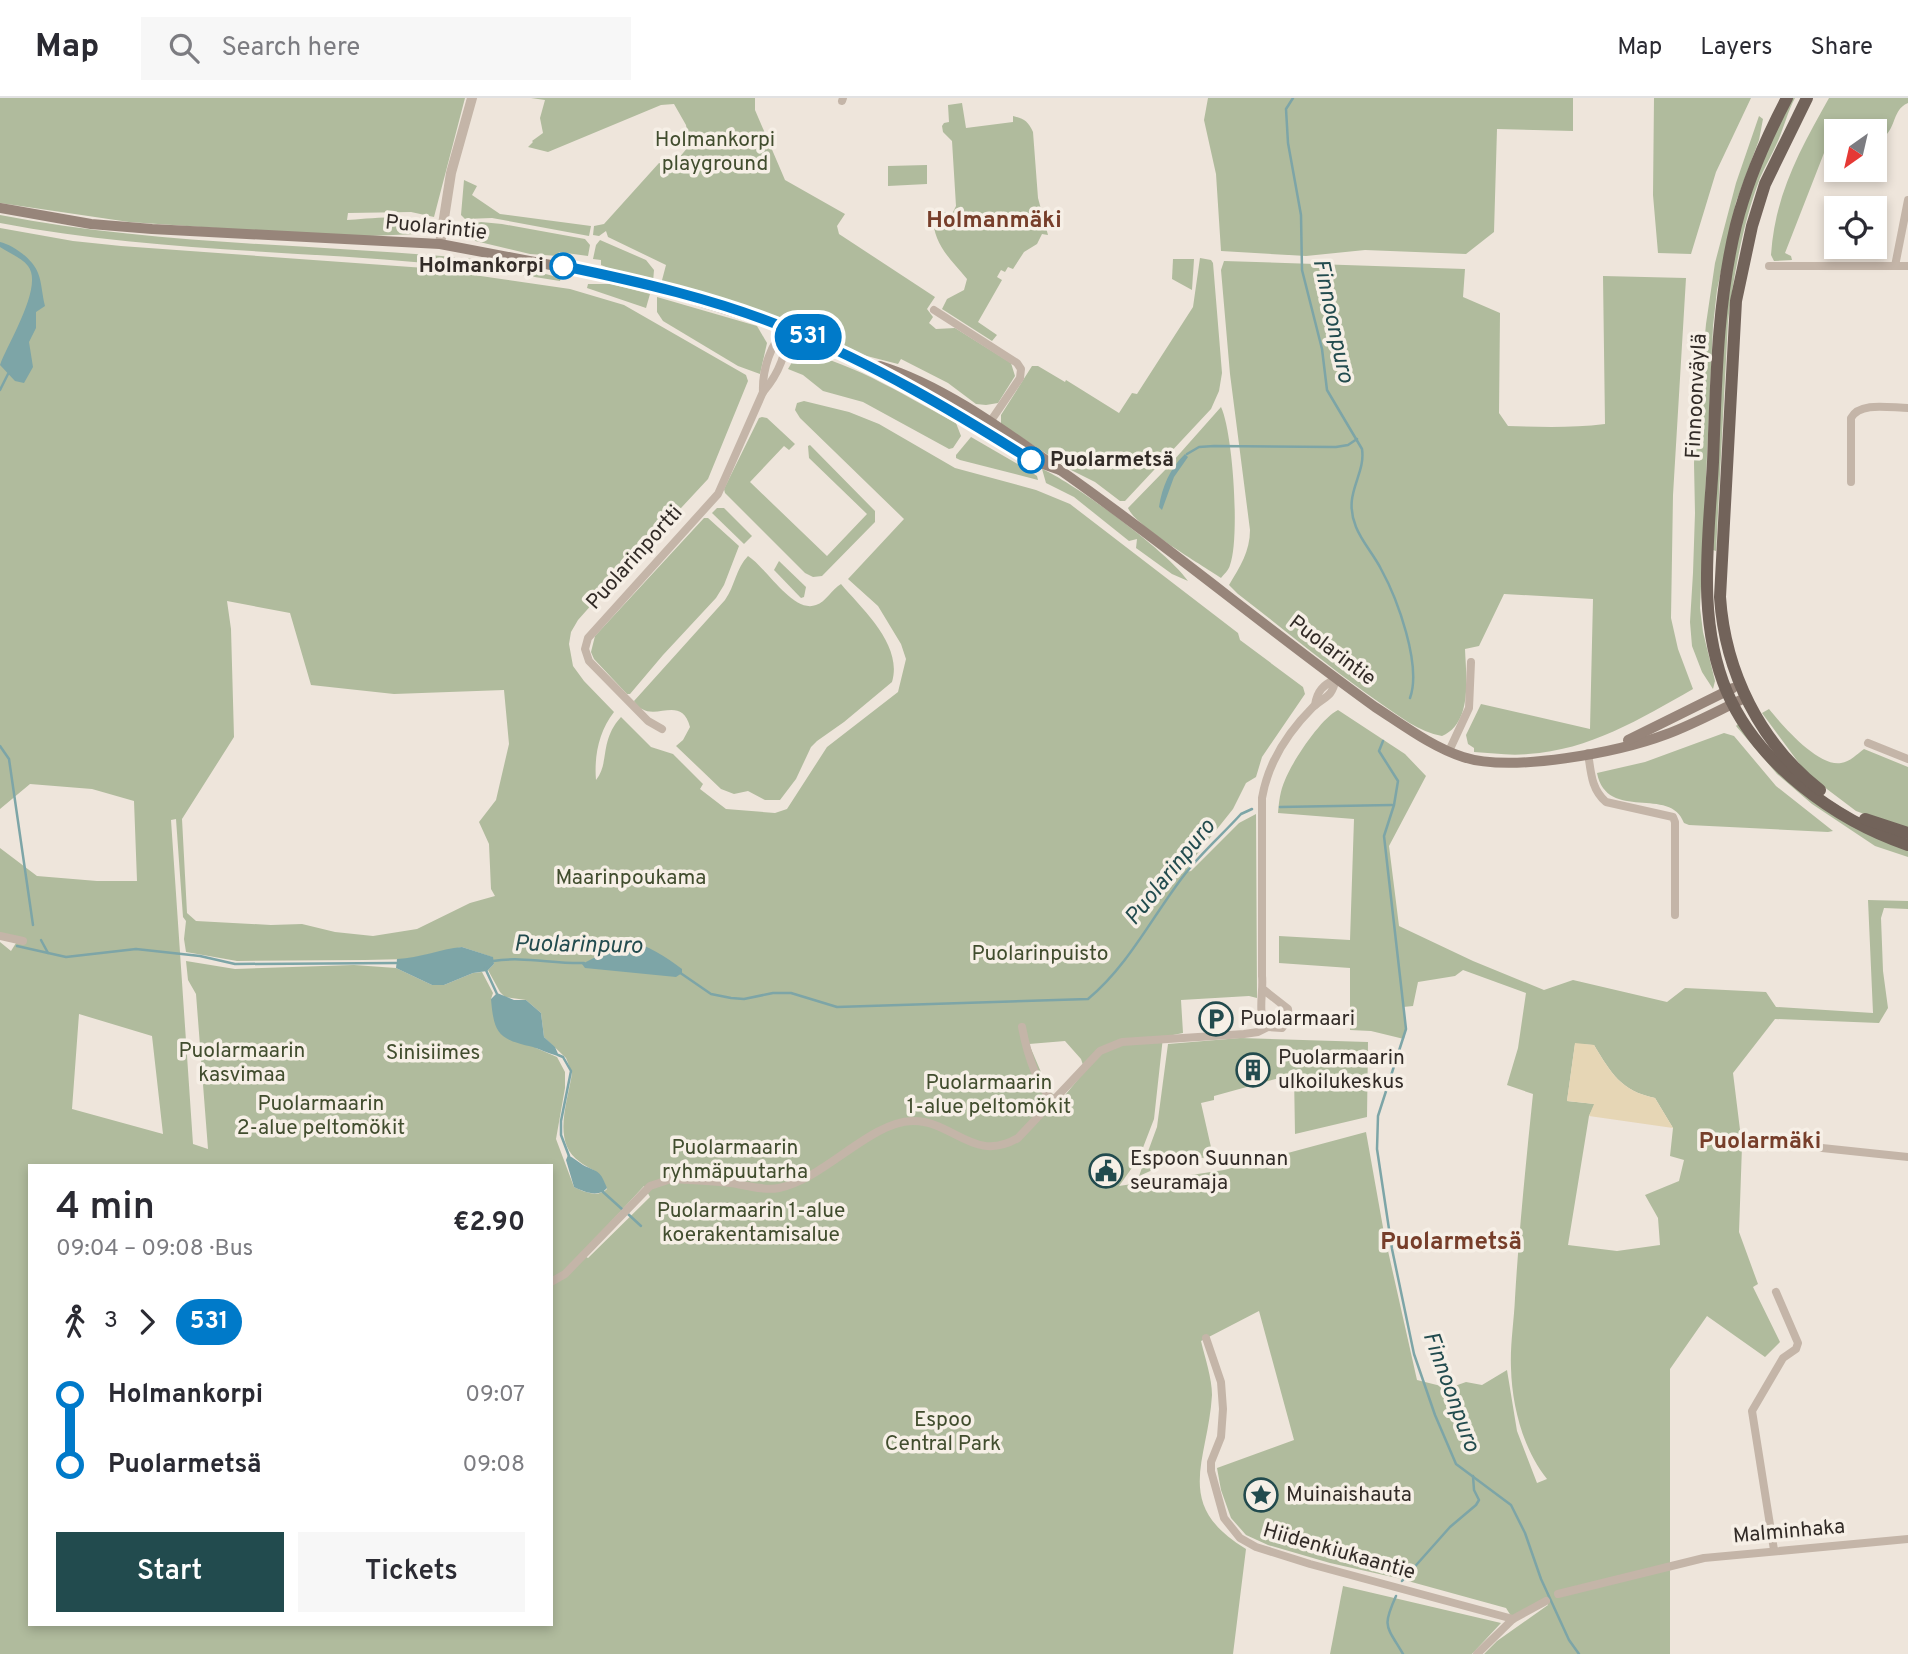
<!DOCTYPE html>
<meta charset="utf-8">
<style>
:root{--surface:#fff;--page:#f7f7f7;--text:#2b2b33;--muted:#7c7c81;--line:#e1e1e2;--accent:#224b4e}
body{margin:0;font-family:Overpass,sans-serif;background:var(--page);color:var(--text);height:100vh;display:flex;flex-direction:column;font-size:26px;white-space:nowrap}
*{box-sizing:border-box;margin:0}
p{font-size:23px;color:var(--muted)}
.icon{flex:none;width:38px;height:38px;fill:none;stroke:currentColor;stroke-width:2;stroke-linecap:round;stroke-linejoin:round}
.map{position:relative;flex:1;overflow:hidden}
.sheet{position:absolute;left:28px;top:1066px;width:525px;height:462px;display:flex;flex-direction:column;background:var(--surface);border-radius:0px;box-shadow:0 4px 10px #0003}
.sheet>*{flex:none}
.badge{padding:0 14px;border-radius:23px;font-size:24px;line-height:46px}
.needle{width:46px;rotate:214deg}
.fabs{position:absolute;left:1824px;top:21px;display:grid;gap:14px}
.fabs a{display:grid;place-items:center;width:63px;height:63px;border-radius:0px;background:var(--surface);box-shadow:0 4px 10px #0003;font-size:35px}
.map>.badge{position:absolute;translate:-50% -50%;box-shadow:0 0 0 4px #fff}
.legs{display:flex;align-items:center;gap:10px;height:77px;padding:0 28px;font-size:23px}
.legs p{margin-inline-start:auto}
.overview{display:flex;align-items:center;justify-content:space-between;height:119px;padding:0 28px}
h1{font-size:38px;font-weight:600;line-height:52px}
.primary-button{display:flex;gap:14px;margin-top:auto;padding:14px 28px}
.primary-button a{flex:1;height:80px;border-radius:0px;background:var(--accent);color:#fff;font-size:28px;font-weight:600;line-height:80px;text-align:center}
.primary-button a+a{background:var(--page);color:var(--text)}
ul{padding:0 28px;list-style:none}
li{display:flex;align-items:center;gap:24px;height:70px;font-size:26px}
li i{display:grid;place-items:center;width:10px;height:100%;margin:0 9px;background:currentColor}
li i::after{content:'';width:18px;height:18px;margin:-9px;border:5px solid;border-radius:50%;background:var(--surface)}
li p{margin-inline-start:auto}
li:first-child i{background:linear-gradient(#0000 50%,currentColor 0)}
li:last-child i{background:linear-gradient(currentColor 50%,#0000 0)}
header{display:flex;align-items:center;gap:42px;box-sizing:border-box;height:98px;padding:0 35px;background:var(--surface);border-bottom:2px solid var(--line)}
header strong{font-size:33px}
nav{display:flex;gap:38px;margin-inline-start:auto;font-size:24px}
.search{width:490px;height:63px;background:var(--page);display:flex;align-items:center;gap:18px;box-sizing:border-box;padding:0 24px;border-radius:0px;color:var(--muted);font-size:26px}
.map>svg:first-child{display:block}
</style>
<header>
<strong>Map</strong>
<div class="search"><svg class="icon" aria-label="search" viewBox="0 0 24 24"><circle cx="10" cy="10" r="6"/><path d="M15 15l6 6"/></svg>Search here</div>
<nav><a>Map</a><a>Layers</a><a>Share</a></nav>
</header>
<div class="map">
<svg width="1908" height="1556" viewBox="0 0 1908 1556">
<rect width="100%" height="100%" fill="#eee5db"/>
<g fill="#b0bb9d" fill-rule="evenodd">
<path d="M0,0H465L434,119L411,114L348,115L347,122C366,121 418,114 429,129L417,136L345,139L129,124L0,105Z"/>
<path d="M531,0H755V12L785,82L845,116L837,128L839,136L935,199L927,211L933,219L929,225L936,231L955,230L1011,265L1015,278L998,305L986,307L976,306L948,285L901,261L898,266L863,257L801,229L661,186L666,167L608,139L606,133L599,138L593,137L594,128L604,126L659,65L665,67L674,56L679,60L692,44L688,39L686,27L674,6L661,7L548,54L528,49L533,44L532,43L543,35L540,20L545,2Z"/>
<path d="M1208,0H1573V33L1497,31L1494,134L1466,156L1365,152L1306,158L1221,153L1216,76L1204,22Z"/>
<path d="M1654,0H1751L1716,74L1691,156L1658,155L1653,97Z"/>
<path d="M1791,0H1795C1787,15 1784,30 1777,45C1772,57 1765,68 1760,80C1743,125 1734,175 1728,223L1716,453L1713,452C1718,344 1715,229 1742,124C1753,81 1773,40 1791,0Z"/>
<path d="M1829,0H1908V5C1890,12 1898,37 1874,45V33H1836V43L1824,55L1785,155L1791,158L1792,162L1774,163L1771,157C1775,96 1800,52 1829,0Z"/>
<path d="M962,5L966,30L1013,24V18C1024,21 1028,23 1033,34L1038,100L1048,137L1042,136L1037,146L1024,154L1013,171L1008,169L1005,174L1001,172L997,179L1002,182L978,224L997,237L992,243L942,211L947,201L964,192L967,181C949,159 932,146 933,115L953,114L956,108L952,43L943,34L942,28L944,25L949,24L948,7Z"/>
<path d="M1759,18L1763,21L1759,42L1736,104L1717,192L1713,228L1700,510L1703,534L1715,583L1713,591L1702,574L1692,548L1690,524L1693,475L1695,415L1694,365L1696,333L1706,226L1715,165L1736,85Z"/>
<path d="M927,67V86L888,88V68Z"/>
<path d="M464,82L477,88L472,97L500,116L591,128L589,138L492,120L465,121L461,117Z"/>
<path d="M0,117C149,146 302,146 454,159L468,169C312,152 155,155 0,125Z"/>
<path d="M481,124L502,126L585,141L590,147L588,158L559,154L558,158L530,156L467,141L464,135L465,127Z"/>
<path d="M0,130L73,143L121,148L425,170L570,191L624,207L746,277L748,283L708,381L602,495L578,522L571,534L569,546L573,568L584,583L614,614C599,633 594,658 596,682C610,665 599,643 621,619L651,649L673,656L703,686L700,691L726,711L775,715L787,711L827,649L898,594L906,561L901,546L878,508L848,481L904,421L800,320L795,312L797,305L804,303L849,314L879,326L955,370L1036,392L1070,406L1238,535L1240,542L1303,589L1305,596L1262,659L1256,679L1246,685L1233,711L1194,760L1186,774L1191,773L1239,725L1256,716L1257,900L1249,898L1181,902L1183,935L1163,939L1154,1021L1139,1060L1119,1088L1224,1072L1366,1034L1384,1135L1417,1282L1449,1290L1466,1284L1482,1287L1507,1272L1517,1333L1537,1385L1547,1381C1523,1351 1512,1308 1511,1270C1510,1247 1514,1223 1515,1200C1519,1132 1526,1064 1533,996L1507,987L1518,950L1526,895L1463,872L1455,878L1418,884L1413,908L1403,909L1406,931L1404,941L1371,933L1350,932V870L1279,865V838L1350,842L1354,721L1278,715C1279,704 1280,693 1285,682C1292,664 1321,620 1338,612L1405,656L1426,678L1389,748L1399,828L1473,863L1544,892L1573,882L1667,904L1685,890L1766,894L1776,909L1873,915L1868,802L1908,803V811L1884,810L1881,820L1883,873L1888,910L1879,925L1775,921L1733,975L1742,1048L1739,1134L1758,1186L1753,1189L1780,1244L1765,1259L1707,1218L1670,1271V1556H1484L1497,1543L1548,1507V1502L1513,1521L1506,1510L1397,1480L1330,1465L1268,1447L1246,1437L1231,1420L1221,1392L1217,1370L1294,1342L1259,1213L1201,1243C1205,1260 1212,1280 1212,1297C1208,1364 1172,1406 1246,1451L1233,1556H0V844L11,853L16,845L0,836V750L37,778L97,783H137L134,703L92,691L30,686L0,711ZM227,503L290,515L311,587L394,596L504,592L509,646L496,702L479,724L489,746L491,791L495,798L470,805L417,831L373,838L335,834L302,826L271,827L196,823L187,815L182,721L234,639L231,531ZM176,721L183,819L186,823L184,841L186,854L237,863L365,862L408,861L462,849L492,859L494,866L488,872L500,894L505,899L526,902L541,915L544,939L566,960L572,975C568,1004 551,1044 580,1064C595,1075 599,1071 607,1091C598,1100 584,1094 574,1089L556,1041L565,990V974L557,959L536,950L491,901L493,895L482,874L473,875L444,887H432L396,870L354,867L235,871L186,863L188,882L196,896L208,1051L193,1046L171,722ZM79,916L152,938L163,1036L72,1011ZM1065,943L1081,961L1085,973L1061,1002L1049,993L1029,946ZM1575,946L1594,947C1611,975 1621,993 1655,1000L1673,1030L1670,1058L1684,1062L1679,1083L1645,1097L1658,1120L1660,1147L1617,1153L1568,1147L1589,1018L1595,1006L1567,1003ZM30,1068H551V1526H30ZM644,1088L650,1099L588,1160L581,1156Z"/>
<path d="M600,142L646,162L654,172L653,184L634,180L601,167V162L593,161L596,147Z"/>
<path d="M465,160L511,167L561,180L560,183L479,170Z"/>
<path d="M1200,160L1211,162L1213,165L1222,275L1219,293L1211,311L1125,403H1120L1095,384L1071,372L1001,326V317L1032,268H1038L1065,284L1066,282L1119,315L1132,295L1137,296L1193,209Z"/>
<path d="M1173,161H1194L1192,192L1172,181Z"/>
<path d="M1224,163L1465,171L1463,199L1500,215L1499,315L1508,328C1541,329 1572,330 1605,326L1603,178L1686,180L1673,397L1671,520L1678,551L1693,591C1640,621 1590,652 1528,656C1510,658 1492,655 1474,654V650L1468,646L1466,637L1481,606L1590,631L1593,501L1504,496L1479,548L1465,551C1466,578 1473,625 1442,638C1419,634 1399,618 1380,605C1331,571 1285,532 1238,496L1229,487C1240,469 1250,453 1250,432L1230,276L1221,172Z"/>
<path d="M588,186H611L650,196L646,210L587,190Z"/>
<path d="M657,199L757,228L767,245L760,276L738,268L663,223L657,214Z"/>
<path d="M805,256C851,263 914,303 956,325L961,338L953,350L949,351L863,304L823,293L803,277L788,271L795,259Z"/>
<path d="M1221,309C1233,334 1240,441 1230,467C1229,472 1224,476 1221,480C1201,466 1136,429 1128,410L1166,371Z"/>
<path d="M762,319L767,320L795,346L789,352L784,348L750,384L827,458L867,416L809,360L808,348L810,347L875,413V424L822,478L813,479L805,475L725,395L724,391L759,320Z"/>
<path d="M971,339L1028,372L1037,378L1038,382L960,362L956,360V357Z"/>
<path d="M1042,371C1076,386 1168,454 1188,483L1172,476L1136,450L1137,441L1129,443L1074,399L1046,385Z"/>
<path d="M717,410H724L752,438L744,446L712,415Z"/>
<path d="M704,420H708L739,448L724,487L716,500L663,557L630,596H627L594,561L591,554L595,538Z"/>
<path d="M748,458C766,469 793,516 816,507C826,504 832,491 841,486C863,512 903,547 892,584L844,624L817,643L811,649L796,681L780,702H765L748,693L734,696L721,691L676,648L683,642L690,629C682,598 658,621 642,611C641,611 634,604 634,603L725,502C735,488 736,470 748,458Z"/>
<path d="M779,463L806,489L804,499L801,500L774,472Z"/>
<path d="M1769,611C1782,627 1818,669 1841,665C1850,664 1857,656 1864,651L1908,669V732L1856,713L1807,676L1762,615Z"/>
<path d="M1738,626L1775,668L1908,751V759L1875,748L1812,706L1777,676L1736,628Z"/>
<path d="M1724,635L1734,638L1776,688L1833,733L1828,734L1689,727L1684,725C1671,687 1607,725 1597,675L1645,664Z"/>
<path d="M1240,940L1368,944L1367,1019L1295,1036L1294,976L1214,998V1002L1201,1005L1213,1058L1166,1066L1139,1078L1157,1029L1168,946Z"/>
<path d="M1343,1488L1501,1525L1472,1556H1330Z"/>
</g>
<path fill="#e6d6b5" d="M1575,945L1594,947C1611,975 1621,993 1655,1000L1673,1030L1589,1018L1594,1006L1567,1003Z"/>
<g fill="#7da5a7">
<path d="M0,144C13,147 33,161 38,175C42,185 42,197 45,208L36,214V230L29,244L33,269L24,285L15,283L0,267C8,245 44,188 28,168C22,160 9,155 0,149Z"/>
<path d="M1185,356L1188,359L1174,379L1162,412L1159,409C1162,389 1170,370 1185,356Z"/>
<path d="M627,843C647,846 666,859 682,871V875L676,879L585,870L582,866Z"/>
<path d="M462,849L493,859L494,866L487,873L473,875L444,887H432L396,870L397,861C420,860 440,851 462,849Z"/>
<path d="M497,895L514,902H526L541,915L544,939L555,949L559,958C552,957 542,952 533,949C499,941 494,937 491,901Z"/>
<path d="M568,1057C574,1060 578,1064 583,1067C599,1075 600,1072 607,1090C599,1100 584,1094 574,1089L566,1062Z"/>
</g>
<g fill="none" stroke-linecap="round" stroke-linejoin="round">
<g stroke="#7da5a7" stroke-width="2.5">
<path d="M1293,0L1286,11L1288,45L1301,117L1302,172L1322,251L1327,292L1362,351C1366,378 1342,395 1356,429C1362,444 1374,457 1381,471C1397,500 1422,567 1410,600"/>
<path d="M0,292L8,276"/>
<path d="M1187,356L1199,349L1214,348L1336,349L1348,347L1357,341"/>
<path d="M1383,643L1379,653L1398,683L1394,707L1384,738L1406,931L1378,1018L1377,1051L1392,1151L1414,1256L1435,1317L1456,1366L1511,1407L1525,1435L1541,1481L1569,1542L1579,1556"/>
<path d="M0,648L9,661L33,827"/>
<path d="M1280,709L1392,707"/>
<path d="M41,842L48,855"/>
<path d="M17,848L66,859L136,851L200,858L235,866L396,865"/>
<path d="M493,863C523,858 553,866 584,865"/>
<path d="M485,870L497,896"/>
<path d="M679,874L711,896L731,900L744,901L773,895H791L837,909L1088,901C1129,867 1153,817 1185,776C1201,755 1223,736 1241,716L1252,711"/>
<path d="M558,957L563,959L571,973L561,1023V1037L569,1058"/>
<path d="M602,1093L623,1112"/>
<path d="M628,1116L641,1128"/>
<path d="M1402,1483L1450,1429L1476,1407L1479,1402L1474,1392L1473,1378"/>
<path d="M1396,1498C1382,1529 1386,1527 1403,1556"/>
</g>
<g stroke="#c4b5a8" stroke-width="8">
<path d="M842,3L843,0"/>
<path d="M1769,168H1908"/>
<path d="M1895,168L1908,102"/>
<path d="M934,212L1017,265L1021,271L1020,280L988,327"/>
<path d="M763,294C762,271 771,246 786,230"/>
<path d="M1851,384V320C1860,303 1891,310 1908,310"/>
<path d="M1315,607C1317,593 1323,587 1336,581"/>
<path d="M662,631L648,623L589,563L585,551L588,540L718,396L763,294C778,277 789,252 786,230"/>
<path d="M1868,645L1908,661"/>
<path d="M1449,653L1469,610L1471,564"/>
<path d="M1588,655C1591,674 1591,691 1606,704L1673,719L1675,724V817"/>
<path d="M0,838L23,843"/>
<path d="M1264,892L1288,911L1289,921L1282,930L1268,929C1256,918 1264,894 1262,878V700C1268,665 1288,634 1313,609C1326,597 1331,601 1336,581"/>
<path d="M1022,929C1027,955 1035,984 1053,1003"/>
<path d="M1822,1050L1908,1059"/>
<path d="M551,1184L565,1176L650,1088L671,1081C691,1082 711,1083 731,1085C745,1087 764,1093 779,1090C824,1081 870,1024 912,1023C953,1022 974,1066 1018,1040L1100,953L1122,944L1244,936L1258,934L1268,929"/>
<path d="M1206,1240L1221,1284L1223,1311L1221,1339L1211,1364V1373L1224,1420L1240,1440L1256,1449L1310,1466L1513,1521"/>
<path d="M1774,1452L1752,1313L1783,1260L1796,1251L1798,1245L1776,1194"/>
<path d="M1558,1496L1704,1460L1908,1441"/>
<path d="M1477,1556L1513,1521L1546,1503"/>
</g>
<path stroke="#c4b5a8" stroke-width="10" d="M440,146L451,75L472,0"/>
<g stroke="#97857a" stroke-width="10">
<path d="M0,110L91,126L152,131L440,146L630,182L786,230L854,260L964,320L1032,362L1060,372"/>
<path d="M880,268C943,287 1006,334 1060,372C1167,447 1268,532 1375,609C1403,627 1432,649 1463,659C1512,675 1619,654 1667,636C1694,626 1719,612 1745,600"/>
<path d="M1628,642L1733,590"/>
</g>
<g stroke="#72635a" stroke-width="12">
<path d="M1787,0C1766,40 1747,84 1736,127C1717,205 1716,285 1713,364C1709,440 1696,521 1727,594C1758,666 1835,722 1908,747"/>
<path d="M1807,0L1765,86L1752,128L1736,203L1720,499C1725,574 1760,645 1820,692"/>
<path d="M1865,721L1908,735"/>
</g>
</g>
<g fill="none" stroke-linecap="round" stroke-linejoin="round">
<defs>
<path id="line-1" d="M563,168C636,183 719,202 788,231C874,266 953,313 1031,362"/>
</defs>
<use href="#line-1" stroke="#fff" stroke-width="16"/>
<use href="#line-1" stroke="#007ac9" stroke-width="10"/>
</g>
<defs>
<symbol id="parking-ring" viewBox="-11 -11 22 22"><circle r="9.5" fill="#f6efe6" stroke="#224b4e" stroke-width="1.5"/><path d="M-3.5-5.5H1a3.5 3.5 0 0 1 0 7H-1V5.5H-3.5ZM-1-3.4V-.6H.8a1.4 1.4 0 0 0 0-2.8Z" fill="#224b4e"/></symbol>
<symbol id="building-ring" viewBox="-11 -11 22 22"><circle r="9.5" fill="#f6efe6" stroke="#224b4e" stroke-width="1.5"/><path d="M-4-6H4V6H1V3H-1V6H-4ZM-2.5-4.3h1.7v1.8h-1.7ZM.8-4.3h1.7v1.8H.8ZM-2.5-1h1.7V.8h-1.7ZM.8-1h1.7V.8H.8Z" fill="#224b4e"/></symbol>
<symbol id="civic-ring" viewBox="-11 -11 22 22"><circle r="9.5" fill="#f6efe6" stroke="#224b4e" stroke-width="1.5"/><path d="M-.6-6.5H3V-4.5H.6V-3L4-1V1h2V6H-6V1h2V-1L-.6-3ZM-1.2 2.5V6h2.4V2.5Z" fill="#224b4e"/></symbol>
<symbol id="sight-ring" viewBox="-11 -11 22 22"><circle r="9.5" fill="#f6efe6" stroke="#224b4e" stroke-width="1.5"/><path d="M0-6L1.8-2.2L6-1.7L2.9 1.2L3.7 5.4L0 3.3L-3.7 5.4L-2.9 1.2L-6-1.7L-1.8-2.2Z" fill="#224b4e"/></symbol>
</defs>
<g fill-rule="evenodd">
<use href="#parking-ring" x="1197" y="902" width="38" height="38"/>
<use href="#building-ring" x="1234" y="953" width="38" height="38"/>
<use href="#civic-ring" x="1087" y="1054" width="38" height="38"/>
<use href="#sight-ring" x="1242" y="1378" width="38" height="38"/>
</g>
<g fill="#fff" stroke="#007ac9" stroke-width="3.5">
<circle cx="563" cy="168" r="12"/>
<circle cx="1031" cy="362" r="12"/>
</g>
<g text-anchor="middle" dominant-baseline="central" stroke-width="7" stroke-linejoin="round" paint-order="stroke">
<g font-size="21" fill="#414d2e" stroke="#f6efe6">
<text x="715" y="42">Holmankorpi<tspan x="715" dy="24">playground</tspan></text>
<text x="631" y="780">Maarinpoukama</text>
<text x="1040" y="856">Puolarinpuisto</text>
<text x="242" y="953">Puolarmaarin<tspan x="242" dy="24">kasvimaa</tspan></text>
<text x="433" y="955">Sinisiimes</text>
<text x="989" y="985">Puolarmaarin<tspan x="989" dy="24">1-alue peltomökit</tspan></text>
<text x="321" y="1006">Puolarmaarin<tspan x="321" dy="24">2-alue peltomökit</tspan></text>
<text x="735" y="1050">Puolarmaarin<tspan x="735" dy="24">ryhmäpuutarha</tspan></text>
<text x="751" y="1113">Puolarmaarin 1-alue<tspan x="751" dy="24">koerakentamisalue</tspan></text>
<text x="943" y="1322">Espoo<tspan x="943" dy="24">Central Park</tspan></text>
</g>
<g font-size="21" fill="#322b27" stroke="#f6efe6">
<text transform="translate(436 130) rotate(6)">Puolarintie</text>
<text transform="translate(1697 298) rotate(-87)">Finnoonväylä</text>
<text transform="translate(635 460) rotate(-48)">Puolarinportti</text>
<text transform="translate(1332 553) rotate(37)">Puolarintie</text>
<text transform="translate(1789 1434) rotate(-5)">Malminhaka</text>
<text transform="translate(1339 1454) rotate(16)">Hiidenkiukaantie</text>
</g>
<g font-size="21" font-weight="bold" fill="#322b27" stroke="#f6efe6" text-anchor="end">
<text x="544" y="168">Holmankorpi</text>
<text x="1050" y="362" text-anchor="start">Puolarmetsä</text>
</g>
<g font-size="21" fill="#322b27" stroke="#f6efe6" text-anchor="start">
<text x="1240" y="921">Puolarmaari</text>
<text x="1278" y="960">Puolarmaarin<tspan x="1278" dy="24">ulkoilukeskus</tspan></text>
<text x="1130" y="1061">Espoon Suunnan<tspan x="1130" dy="24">seuramaja</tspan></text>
<text x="1286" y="1397">Muinaishauta</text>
</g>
<g font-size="23" font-weight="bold" fill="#773e2a" stroke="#f6efe6">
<text x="994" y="123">Holmanmäki</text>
<text x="1760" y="1044">Puolarmäki</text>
</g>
<g font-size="23" font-style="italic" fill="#224b4e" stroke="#f6efe6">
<text transform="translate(1332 223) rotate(78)">Finnoonpuro</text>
<text transform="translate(1171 775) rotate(-51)">Puolarinpuro</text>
<text transform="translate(578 848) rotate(1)">Puolarinpuro</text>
<text transform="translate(1450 1294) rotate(70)">Finnoonpuro</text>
</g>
<g font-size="24" font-weight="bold" fill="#773e2a" stroke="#f6efe6">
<text x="1451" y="1145">Puolarmetsä</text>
</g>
</g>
</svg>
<div class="fabs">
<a><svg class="needle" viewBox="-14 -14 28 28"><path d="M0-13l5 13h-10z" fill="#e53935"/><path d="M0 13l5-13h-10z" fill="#7c7c81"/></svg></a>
<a><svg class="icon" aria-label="locate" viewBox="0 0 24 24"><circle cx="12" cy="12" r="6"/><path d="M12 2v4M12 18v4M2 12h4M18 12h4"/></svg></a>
</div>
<b class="badge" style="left:808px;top:239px;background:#007ac9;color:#fff">531</b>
<section class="sheet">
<div class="overview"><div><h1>4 min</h1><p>09:04 – 09:08 · Bus</p></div><b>€2.90</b></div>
<div class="legs"><svg class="icon" aria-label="walk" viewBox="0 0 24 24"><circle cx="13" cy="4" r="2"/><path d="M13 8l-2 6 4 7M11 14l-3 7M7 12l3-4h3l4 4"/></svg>3<svg class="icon" aria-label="forward" viewBox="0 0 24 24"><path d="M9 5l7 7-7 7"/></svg><b class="badge" style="background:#007ac9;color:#fff">531</b></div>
<ul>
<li><i style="color:#007ac9"></i><b>Holmankorpi</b><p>09:07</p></li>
<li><i style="color:#007ac9"></i><b>Puolarmetsä</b><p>09:08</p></li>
</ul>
<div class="primary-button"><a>Start</a><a>Tickets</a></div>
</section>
</div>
